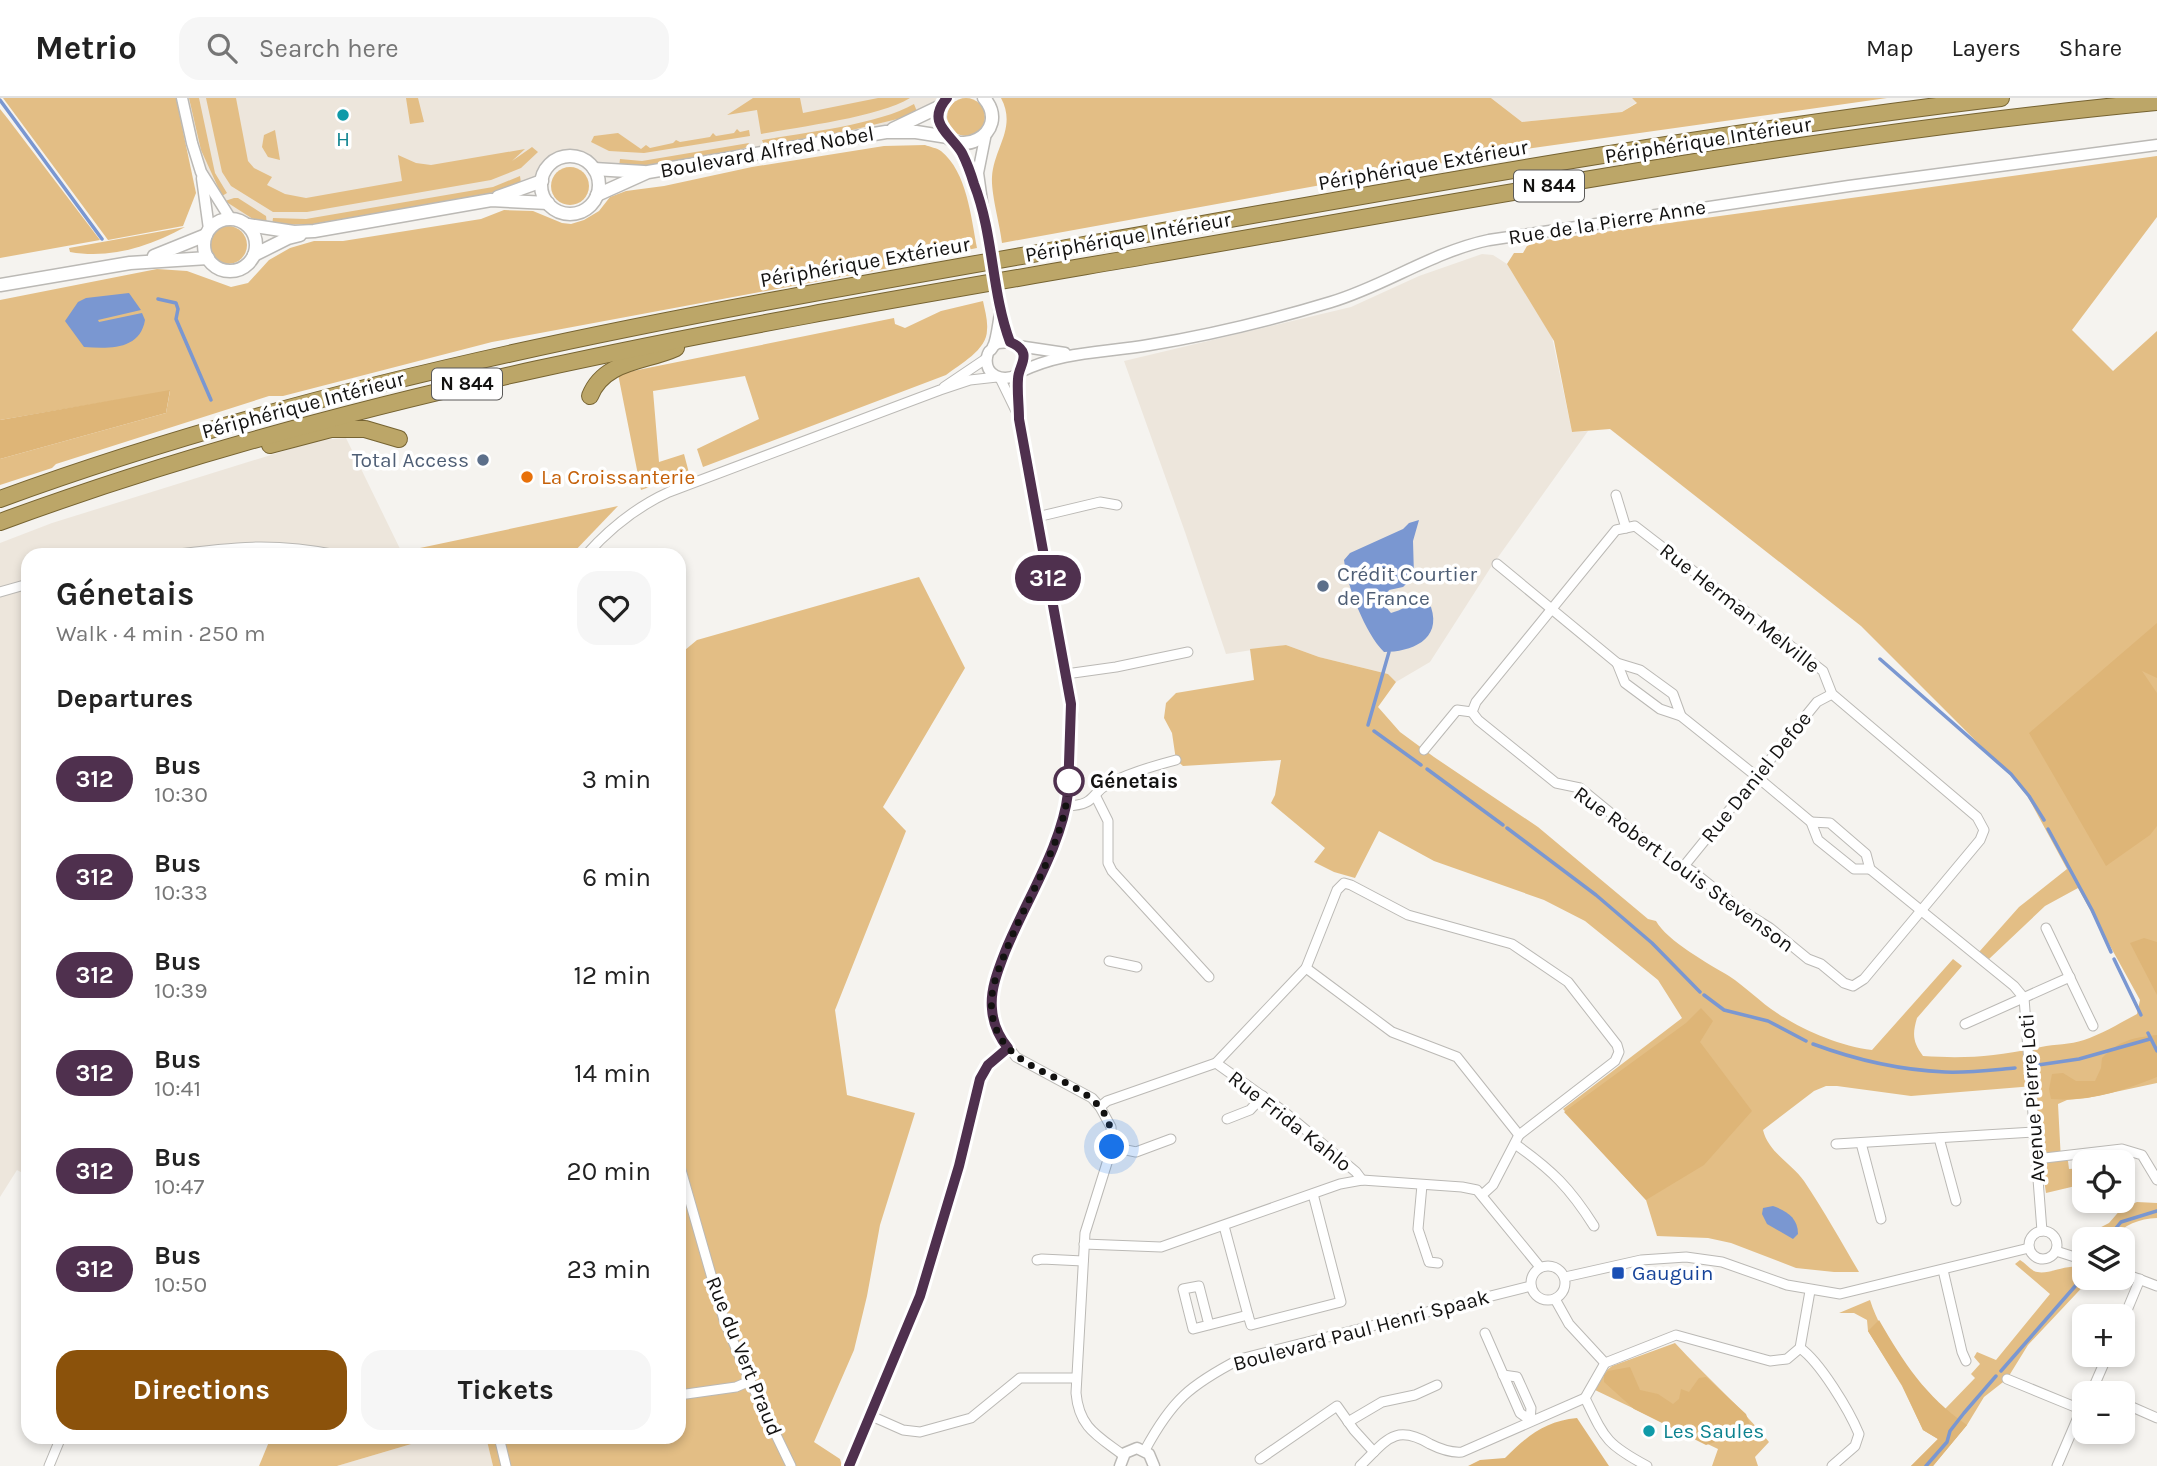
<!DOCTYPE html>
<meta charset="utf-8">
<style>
:root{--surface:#fff;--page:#f6f6f6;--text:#222;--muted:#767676;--line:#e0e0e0;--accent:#8b520b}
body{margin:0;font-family:Karla,sans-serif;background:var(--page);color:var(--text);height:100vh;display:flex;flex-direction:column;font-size:26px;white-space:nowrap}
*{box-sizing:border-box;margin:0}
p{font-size:23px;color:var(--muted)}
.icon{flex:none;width:38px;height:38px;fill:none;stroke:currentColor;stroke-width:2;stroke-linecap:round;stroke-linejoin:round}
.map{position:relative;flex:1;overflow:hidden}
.details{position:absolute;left:21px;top:450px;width:665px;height:896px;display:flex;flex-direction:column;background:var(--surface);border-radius:21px;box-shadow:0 4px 10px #0003}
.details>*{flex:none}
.badge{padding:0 14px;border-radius:23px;font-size:24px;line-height:46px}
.controls{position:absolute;left:2072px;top:1052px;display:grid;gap:14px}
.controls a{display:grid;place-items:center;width:63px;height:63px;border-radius:14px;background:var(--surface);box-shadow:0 4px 10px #0003;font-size:35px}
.you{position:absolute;width:35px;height:35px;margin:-18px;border:5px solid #fff;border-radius:50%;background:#1a73e8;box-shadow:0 0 0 10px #1a73e833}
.map>.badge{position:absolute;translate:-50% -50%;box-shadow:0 0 0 4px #fff}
h2{padding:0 35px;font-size:26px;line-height:63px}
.round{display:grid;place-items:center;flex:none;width:74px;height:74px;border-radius:21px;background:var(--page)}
.head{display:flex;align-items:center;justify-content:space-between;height:119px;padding:0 35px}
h1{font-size:33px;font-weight:700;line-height:52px}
.action{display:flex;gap:14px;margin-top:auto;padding:14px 35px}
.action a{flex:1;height:80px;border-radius:21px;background:var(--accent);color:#fff;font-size:28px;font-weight:700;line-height:80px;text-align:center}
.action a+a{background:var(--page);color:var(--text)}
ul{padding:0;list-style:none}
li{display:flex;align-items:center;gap:21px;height:98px;padding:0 35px}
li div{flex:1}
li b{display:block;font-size:26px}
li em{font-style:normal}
li .badge{min-width:77px;font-weight:700;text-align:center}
header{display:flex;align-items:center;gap:42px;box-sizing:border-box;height:98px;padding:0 35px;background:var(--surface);border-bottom:2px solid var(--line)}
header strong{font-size:33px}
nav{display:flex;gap:38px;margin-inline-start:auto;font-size:24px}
.search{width:490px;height:63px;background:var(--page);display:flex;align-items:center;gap:18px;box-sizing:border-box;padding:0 24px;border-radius:21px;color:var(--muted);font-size:26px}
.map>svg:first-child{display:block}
</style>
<header>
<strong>Metrio</strong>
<div class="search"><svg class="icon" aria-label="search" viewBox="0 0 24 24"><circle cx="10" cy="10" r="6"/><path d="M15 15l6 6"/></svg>Search here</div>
<nav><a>Map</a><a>Layers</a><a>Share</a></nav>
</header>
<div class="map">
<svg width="2157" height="1368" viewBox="0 0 2157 1368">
<rect width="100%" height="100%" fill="#f5f3ef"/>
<g fill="#ede6dc">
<path d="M167,0H947L886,34L648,74L594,71L577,59L561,60L545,73L542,83L491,102L294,134L248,127L230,120L201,74Z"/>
<path d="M1491,0H1632L1637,4L1622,14L1522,24Z"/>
<path d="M1482,156L1493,157L1507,166L1552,239L1572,334L1588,333L1491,469L1430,564L1396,584L1388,576L1319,559L1286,547L1226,556L1185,434L1124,263L1351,209L1419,178Z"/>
<path d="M346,340L403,457H28V1078L17,1072L0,1099V445L52,425L319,342Z"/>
<path d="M435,1339H486L493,1368H337Z"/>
</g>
<g fill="#e3be85">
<path d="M3,0H176L196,95L183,128L108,142Z"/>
<path d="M189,0H199L215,75L227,95L222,98L201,52Z"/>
<path d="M206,0H236L248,63L254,70L272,79L267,87L285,96L306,100L402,83L398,57L416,65L431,67L525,51L512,63L532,49L538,54L521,70L491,82L307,114H273L231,88L222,74Z"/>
<path d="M406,0H418L424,24L410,26Z"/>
<path d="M753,0H800L803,15L878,0H910C879,19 798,29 761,36L757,12L727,17Z"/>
<path d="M1001,0H1491L1522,24L1622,14L1637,5L1632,0H1887L1498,55L1002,145C1000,127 991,96 992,79C994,49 1017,30 1001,0Z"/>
<circle cx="966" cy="19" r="19"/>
<path d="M914,6L918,16L848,33L768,47H764L762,42C803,35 880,26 914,6Z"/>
<path d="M0,11L8,21L100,142L0,160Z"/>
<path d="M737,31L740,34L749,32L750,38L644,55L609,53L591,44L594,38L618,35L641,51L646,47L650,50L673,45L676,42L680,44L710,39L713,35L716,38L734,35Z"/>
<path d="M275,32L280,62L268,59L262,49L264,37Z"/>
<path d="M749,45L747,49L740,52L653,67L619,69L620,61L642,63Z"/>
<path d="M925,47C930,49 937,50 941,53C967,74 971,119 977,150L957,154L922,157L921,164L492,244L283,298H269L56,366L52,370L0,387V361L166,315L170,293L0,322V202L157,171L187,173L231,189L248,185L269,162L290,150L314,143H343L481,121L504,112L533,113L562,125L571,126L584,122L599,113L610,99L626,93L664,88L752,69L884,48Z"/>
<path d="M2157,58V119L2072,232L2113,273L2157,233V985L2087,1000L2067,1002L2058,1006L2061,1063H2068L2069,1071L2083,1070L2084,1086L2046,1095L2042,1069L2047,1064L2046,1052L2040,1047L2034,988L1911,998L1837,988H1826L1814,993L1763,1032C1768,1054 1792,1066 1804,1083C1824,1113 1841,1143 1859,1174H1834L1796,1170L1731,1145L1708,1140L1657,1138L1646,1102L1563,1011L1682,920L1658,882L1585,823L1544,802L1434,763L1379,733L1355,780L1334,774L1314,764L1325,750L1271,705L1275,697L1281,662L1183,668L1176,662L1172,635L1164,620L1166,605L1176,595L1254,582L1250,551L1286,547L1319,559L1388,576L1396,584L1378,609L1400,634L1434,659L1538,729L1648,821L1656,823C1667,843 1709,866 1729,878C1746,889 1760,904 1777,915C1804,933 1840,948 1872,952L1953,861L1962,868L1917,920C1912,937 1913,944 1923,958C1969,961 1997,958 2041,949C2055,946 2070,947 2084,942C2102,936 2120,925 2137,916L2140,902L2078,790L2045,808L1989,861L1979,854L2019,809L2067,771L2028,699L2010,677L1861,528L1610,331L1572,334L1554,243L1507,166L1514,155H1523L1527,148L1538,143Z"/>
<circle cx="570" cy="88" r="19"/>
<path d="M520,78L521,85L485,97L313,126L272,127L273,120L306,121L493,89Z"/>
<path d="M234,100H238L266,118L267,127L256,123L225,103Z"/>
<circle cx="228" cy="147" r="19"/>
<path d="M185,129C149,149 110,161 70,154L69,150Z"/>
<path d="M983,203C985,213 988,223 987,232C987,252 960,266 946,277L703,369L697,351L759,321L745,278L653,293L659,364L684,356L689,375L641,392L618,276L894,220L895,226L905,230L941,213Z"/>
<path d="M618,408L571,457H403L401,454Z"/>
<path d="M919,479L965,570L883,709L906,733L835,912L847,997L915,1015L880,1127L867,1198L854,1252L814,1344L840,1361L842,1368H493L486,1339H679V557L697,542Z"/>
<path d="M2137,1104L2157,1105V1120C2139,1121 2124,1126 2113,1141H2084V1147L2080,1140L2109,1125L2122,1110Z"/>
<path d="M2020,1162C2025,1165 2029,1170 2034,1173C2047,1179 2068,1164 2084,1170V1180H2091L2028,1247L2007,1281L1984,1299L1967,1327L1933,1368H1911L1938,1341L1923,1332L1902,1288L1868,1233L1867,1222L1854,1215H1839L1870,1202C1882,1240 1916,1285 1945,1311L1975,1280L1971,1276L1980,1266L1974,1259L1977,1254L1996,1262L2050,1196L2015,1166Z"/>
<path d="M1675,1245C1706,1279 1740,1308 1769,1344L1755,1359L1758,1368H1712L1718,1351L1595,1292L1607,1272L1612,1268Z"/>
<path d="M271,1339H435L337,1368H259Z"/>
</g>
<g fill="#deb577">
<path d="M170,292L166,315L0,361V322Z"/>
<path d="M2157,525V580L2142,573L2157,595V728L2150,737L2106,768L2029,635Z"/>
<path d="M2144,840L2157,844V897L2130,845Z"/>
<path d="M1701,910L1713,923L1700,944L1752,1013L1704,1067L1646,1102L1564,1014L1686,925Z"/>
<path d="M2157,937V979C2123,993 2088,1004 2051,1001L2049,991L2052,976L2063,975L2076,983H2095L2101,970L2102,960C2120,942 2132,940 2157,937Z"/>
<path d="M1879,1222C1904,1265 1925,1298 1967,1327L1933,1368H1911L1938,1341L1923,1332L1902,1287L1868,1233Z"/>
<path d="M1630,1269L1640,1292L1658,1296L1673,1306L1679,1301L1681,1291L1689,1294L1699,1280L1706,1279L1746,1316L1752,1332L1706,1347L1634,1311L1604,1284V1277L1608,1273Z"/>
<path d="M1577,1320L1609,1368H1468L1480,1362L1505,1360C1527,1338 1545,1323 1577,1320Z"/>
</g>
<g fill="#7a97d1">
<path d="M129,195L141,212L98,222L99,224L142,215L145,222C140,252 109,251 84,249L65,223L78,204L86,200Z"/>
<path d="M1419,422L1413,443L1414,478L1403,489L1389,492C1383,502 1384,507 1391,515C1405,512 1418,498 1431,509C1442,542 1411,554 1384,554C1365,535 1347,488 1344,462L1350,455L1403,431L1409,425Z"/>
<path d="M1773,1108C1787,1113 1798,1120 1798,1136L1793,1141L1767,1126L1762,1116L1763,1110Z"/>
</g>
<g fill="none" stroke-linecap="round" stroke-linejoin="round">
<g stroke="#7a97d1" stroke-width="3.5">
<path d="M0,2L102,141"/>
<path d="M158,201L176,205L178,211L176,221L211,302"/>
<path d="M1880,561L2011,676L2029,698L2044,722"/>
<path d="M1368,627L1389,554"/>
<path d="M1374,633L1421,667"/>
<path d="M1427,671L1503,727"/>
<path d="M1507,730L1596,797L1652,845L1700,894"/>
<path d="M2048,731L2092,812L2111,854"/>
<path d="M2114,861L2141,917"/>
<path d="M1704,897L1724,912L1768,923L1806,943"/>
<path d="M2148,935L2157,953"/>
<path d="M1813,946C1856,962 1900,972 1945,974C1968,975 1992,972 2015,970"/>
<path d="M2038,967L2079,961L2150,941"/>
<path d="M2107,1141L2121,1124L2157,1113"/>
<path d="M2001,1273L2084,1178"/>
<path d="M1926,1368L1947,1344L1950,1333L1964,1315L1996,1278"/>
</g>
<defs>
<g id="minor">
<path d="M1017,277L1019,321L1073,616L1067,708L1055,743L1000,866L994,888L992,914L997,934L1016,959L1092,1000L1100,1009L1111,1029L1112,1049L1085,1135L1076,1295C1079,1330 1098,1338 1123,1357"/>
<path d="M1000,280L1018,317"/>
<path d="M944,289L987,260"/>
<path d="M1616,397L1626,430"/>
<path d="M1037,419L1100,404L1117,407"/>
<path d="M1635,428L1823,573L1832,596L1977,719L1984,732L1980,742L1864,881L1853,888L1844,885L1821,866L1808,861L1770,830L1741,812L1695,775L1684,768L1674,767L1580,690L1556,685L1478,622L1472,614L1476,604L1616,432Z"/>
<path d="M169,457C232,449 273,444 337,457"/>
<path d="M586,457C610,430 636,409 669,394L940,292L970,282L997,279"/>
<path d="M1497,466L1617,565L1640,572L1673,596L1681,618"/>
<path d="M0,494L28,486"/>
<path d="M1617,565L1625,585L1660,611L1681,618L1756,678L1811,724L1818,742L1854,771H1870"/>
<path d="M1066,576L1116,569L1188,554"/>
<path d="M1424,652L1457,612L1472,614"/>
<path d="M1096,699L1108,723V765L1112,773L1209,879"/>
<path d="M1067,708C1096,707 1090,696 1108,686C1129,675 1153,668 1176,662"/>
<path d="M1811,724L1830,725L1866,756L1870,771L2014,888L2024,900L2042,1133"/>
<path d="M1684,768L1817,604L1832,596"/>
<path d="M2046,830L2093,928"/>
<path d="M1109,863L1137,869"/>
<path d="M1306,870L1392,934L1457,959L1519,1037"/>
<path d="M1965,926L2070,879"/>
<path d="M1216,965L1282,1012L1356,1074L1362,1082"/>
<path d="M1100,1009L1107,1003L1216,965L1306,870L1337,792L1344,785L1351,787L1408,817L1512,846L1568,884L1617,947L1619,954L1615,963L1519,1037L1493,1087L1482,1097"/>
<path d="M1227,1021L1250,1012L1263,998"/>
<path d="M1939,1040L1956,1103"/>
<path d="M1861,1045L1881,1121"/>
<path d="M1515,1046C1552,1072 1570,1090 1594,1128"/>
<path d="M1836,1046L2034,1034"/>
<path d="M1112,1049L1136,1054L1171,1041"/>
<path d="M2036,1061L2122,1051L2142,1057L2157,1082"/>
<path d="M679,1065L724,1222L750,1283L791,1368"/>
<path d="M1422,1087L1418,1131L1429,1164L1438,1165"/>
<circle cx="2043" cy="1147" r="14"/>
<path d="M1084,1146L1161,1149L1340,1086L1362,1082L1462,1089L1477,1092L1540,1169"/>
<path d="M2056,1153L2084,1162"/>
<path d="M1037,1162L1042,1161L1083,1163"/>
<circle cx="1548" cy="1185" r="17"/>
<path d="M1943,1172L1962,1254L1966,1263"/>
<path d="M2123,1175L2157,1188"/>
<path d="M1565,1179L1641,1162L1686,1159L1722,1164L1787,1187L1840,1196L2029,1150"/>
<path d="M1810,1193L1800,1250C1820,1264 1849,1312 1859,1336L1855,1348L1832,1368"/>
<path d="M1555,1201L1569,1226L1605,1265L1676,1237L1770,1263L1787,1261L1800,1250"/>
<path d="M1248,1217L1251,1227L1341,1204L1313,1096"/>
<path d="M2123,1222L2140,1181"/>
<path d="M1209,1227L1199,1188L1183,1191L1193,1231L1248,1217L1224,1128"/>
<path d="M1485,1235L1520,1315L1530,1322"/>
<path d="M1605,1265L1585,1300C1605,1341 1606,1346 1647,1368"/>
<path d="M1503,1277L1517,1279L1531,1310L1530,1322"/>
<path d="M2007,1281L2080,1311"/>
<path d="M2091,1295L2108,1256"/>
<path d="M679,1297L736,1289L750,1283"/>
<path d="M2123,1305L2157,1320"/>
<path d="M869,1317L903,1332L920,1334L971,1320L1020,1280H1076"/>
<path d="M1348,1324L1382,1304L1415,1297L1437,1287"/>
<path d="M499,1339L506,1368"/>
<path d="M1145,1352C1172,1302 1190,1287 1240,1261L1531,1188"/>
<path d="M1260,1361L1337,1308L1354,1332L1374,1354"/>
<path d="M49,1368L61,1339"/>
<path d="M849,1368L920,1198L959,1068L980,980L988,967L1008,950"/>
<path d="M1360,1368C1386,1343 1394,1325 1430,1346C1440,1351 1450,1355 1462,1354L1585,1300"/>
<path d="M2057,1368L2084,1305"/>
</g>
<g id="tertiary">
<path d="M182,0L192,45L201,74L230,120"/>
<path d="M986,35L978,75L986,132"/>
<path d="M951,41L961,55L976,90"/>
<path d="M202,80L209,131"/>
<path d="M993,248L998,245L1010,244L1022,253L1024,264L1017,277C1003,284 984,278 987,259C989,250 989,256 993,249C997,240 998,226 1000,216"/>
<path d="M1018,248L1065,255"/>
<path d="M1020,274C1063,253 1103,255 1149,247C1210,237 1272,222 1331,204C1385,188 1432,154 1489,142L1849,88L2157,47"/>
<path d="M1120,1368L1125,1355L1137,1350L1149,1356L1154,1368"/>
</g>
<g id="secondary">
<path d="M947,0C940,8 937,16 940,26C951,66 1014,36 984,0"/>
<path d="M893,31L941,8"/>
<circle cx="570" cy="87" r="29"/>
<path d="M594,71L644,74"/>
<path d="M597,97L648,74L886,34H916L948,39"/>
<path d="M498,99L542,83"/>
<circle cx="230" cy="147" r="26"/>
<path d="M248,127L294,134L314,133L491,102L548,105"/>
<path d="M254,157L288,140L300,137"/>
<path d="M154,158L206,137"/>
<path d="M0,187L130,165L208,160"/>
</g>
<g id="trunk">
<path d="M590,298C604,262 646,264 676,250"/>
<path d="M270,347L331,331H365L399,341"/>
<path d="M0,401C349,273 714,212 1078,148C1385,94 1692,37 2001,0"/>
<path d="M0,424C371,287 763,224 1151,157C1485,99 1819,36 2157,4"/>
</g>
</defs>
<use href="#minor" stroke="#bbb9b5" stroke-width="11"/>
<use href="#tertiary" stroke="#bbb9b5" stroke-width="13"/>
<use href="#secondary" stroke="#bbb9b5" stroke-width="15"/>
<use href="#trunk" stroke="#766331" stroke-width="18"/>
<use href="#minor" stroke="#fff" stroke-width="9"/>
<use href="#tertiary" stroke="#fff" stroke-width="10"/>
<use href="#secondary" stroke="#fff" stroke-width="12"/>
<use href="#trunk" stroke="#bca668" stroke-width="16"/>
<defs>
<path id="tertiary-bridge" d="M986,132L1000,216"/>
</defs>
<use href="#tertiary-bridge" stroke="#bbb9b5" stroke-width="13" stroke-linecap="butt"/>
<use href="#tertiary-bridge" stroke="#fff" stroke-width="10"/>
</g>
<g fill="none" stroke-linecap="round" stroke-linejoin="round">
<defs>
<path id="line" d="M849,1368L920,1198L959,1068L980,981L988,967L1008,950C999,939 993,926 992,911C990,892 998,872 1005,854C1025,804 1062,748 1068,695L1071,606L1019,321C1019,308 1017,294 1018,281C1018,267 1035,255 1010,244C991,193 994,137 974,86C971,76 967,65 962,55C951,36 925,25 947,0"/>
</defs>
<use href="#line" stroke="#fff" stroke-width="16"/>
<use href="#line" stroke="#4f304e" stroke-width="10"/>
<path stroke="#131211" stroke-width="7" stroke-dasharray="0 12.6" d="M1069,683C1066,743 1027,798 1006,853C998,872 989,894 992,915C1002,991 1115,969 1112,1049"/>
</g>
<g fill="#0f9aa8" stroke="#fff" stroke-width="2.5">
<circle cx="343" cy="17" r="7"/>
<circle cx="1649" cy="1333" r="7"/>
</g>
<g fill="#5c6f8a" stroke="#fff" stroke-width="2.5">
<circle cx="483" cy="362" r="7"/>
<circle cx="1323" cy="488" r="7"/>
</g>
<circle fill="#e8710a" stroke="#fff" stroke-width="2.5" cx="527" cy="379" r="7"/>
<circle fill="#fff" stroke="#4f304e" stroke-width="3.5" cx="1069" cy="683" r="14"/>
<rect fill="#1a4fb4" stroke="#fff" stroke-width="2.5" x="1611" y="1168" width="14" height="14" rx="3.5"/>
<g text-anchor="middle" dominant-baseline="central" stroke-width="7" stroke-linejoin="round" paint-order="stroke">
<g fill="#fff" stroke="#5a5958" stroke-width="2">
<rect x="1514" y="72.5" width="70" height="31" rx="5"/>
<rect x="432" y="270.5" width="70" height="31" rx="5"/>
</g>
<g font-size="19" font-weight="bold" fill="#131211">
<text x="1549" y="88">N 844</text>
<text x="467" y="286">N 844</text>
</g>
<g font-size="21" fill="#0d838f" stroke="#fff">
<text x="343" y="41">H</text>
<text x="1663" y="1333" text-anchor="start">Les Saules</text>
</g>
<g font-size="21" fill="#131211" stroke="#fff">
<text transform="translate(1708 42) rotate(-9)">Périphérique Intérieur</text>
<text transform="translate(767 54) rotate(-10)">Boulevard Alfred Nobel</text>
<text transform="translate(1423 67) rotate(-10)">Périphérique Extérieur</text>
<text transform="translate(1607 124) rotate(-9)">Rue de la Pierre Anne</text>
<text transform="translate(1128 139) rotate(-10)">Périphérique Intérieur</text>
<text transform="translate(865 164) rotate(-10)">Périphérique Extérieur</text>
<text transform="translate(303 307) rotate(-15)">Périphérique Intérieur</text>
<text transform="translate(1740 510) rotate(38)">Rue Herman Melville</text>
<text transform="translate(1756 679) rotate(-51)">Rue Daniel Defoe</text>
<text transform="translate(1684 771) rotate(36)">Rue Robert Louis Stevenson</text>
<text transform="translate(2032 1000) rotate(-94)">Avenue Pierre Loti</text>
<text transform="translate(1290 1023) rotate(38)">Rue Frida Kahlo</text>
<text transform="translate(1361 1232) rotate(-15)">Boulevard Paul Henri Spaak</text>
<text transform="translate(744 1258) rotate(68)">Rue du Vert Praud</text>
</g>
<g font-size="21" fill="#4e5e75" stroke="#fff" text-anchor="end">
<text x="469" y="362">Total Access</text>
<text x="1337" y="476" text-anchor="start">Crédit Courtier<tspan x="1337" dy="24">de France</tspan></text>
</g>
<g font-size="21" fill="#c56008" stroke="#fff" text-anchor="start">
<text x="541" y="379">La Croissanterie</text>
</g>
<g font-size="21" font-weight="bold" fill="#131211" stroke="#fff" text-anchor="start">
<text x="1090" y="683">Génetais</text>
</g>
<g font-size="21" fill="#164399" stroke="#fff" text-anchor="start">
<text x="1632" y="1175">Gauguin</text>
</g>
</g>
</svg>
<div class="controls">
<a><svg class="icon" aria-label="locate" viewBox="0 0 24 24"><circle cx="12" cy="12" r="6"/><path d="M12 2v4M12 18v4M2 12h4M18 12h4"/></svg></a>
<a><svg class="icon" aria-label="layers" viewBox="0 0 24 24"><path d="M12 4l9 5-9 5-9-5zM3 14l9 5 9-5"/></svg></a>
<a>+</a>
<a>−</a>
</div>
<div class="you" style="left:1112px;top:1049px"></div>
<b class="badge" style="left:1048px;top:480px;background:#4f304e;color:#fff">312</b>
<section class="details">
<div class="head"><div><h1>Génetais</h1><p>Walk · 4 min · 250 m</p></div><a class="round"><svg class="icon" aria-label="heart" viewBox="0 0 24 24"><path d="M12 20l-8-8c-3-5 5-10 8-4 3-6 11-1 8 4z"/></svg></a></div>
<h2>Departures</h2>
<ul>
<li><span class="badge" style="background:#4f304e;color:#fff">312</span><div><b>Bus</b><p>10:30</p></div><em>3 min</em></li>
<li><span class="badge" style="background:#4f304e;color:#fff">312</span><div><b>Bus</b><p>10:33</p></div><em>6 min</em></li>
<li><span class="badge" style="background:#4f304e;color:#fff">312</span><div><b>Bus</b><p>10:39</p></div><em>12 min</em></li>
<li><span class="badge" style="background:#4f304e;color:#fff">312</span><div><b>Bus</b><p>10:41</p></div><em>14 min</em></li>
<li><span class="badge" style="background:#4f304e;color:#fff">312</span><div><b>Bus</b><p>10:47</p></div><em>20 min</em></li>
<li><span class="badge" style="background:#4f304e;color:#fff">312</span><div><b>Bus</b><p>10:50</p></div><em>23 min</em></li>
</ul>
<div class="action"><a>Directions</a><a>Tickets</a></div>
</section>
</div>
